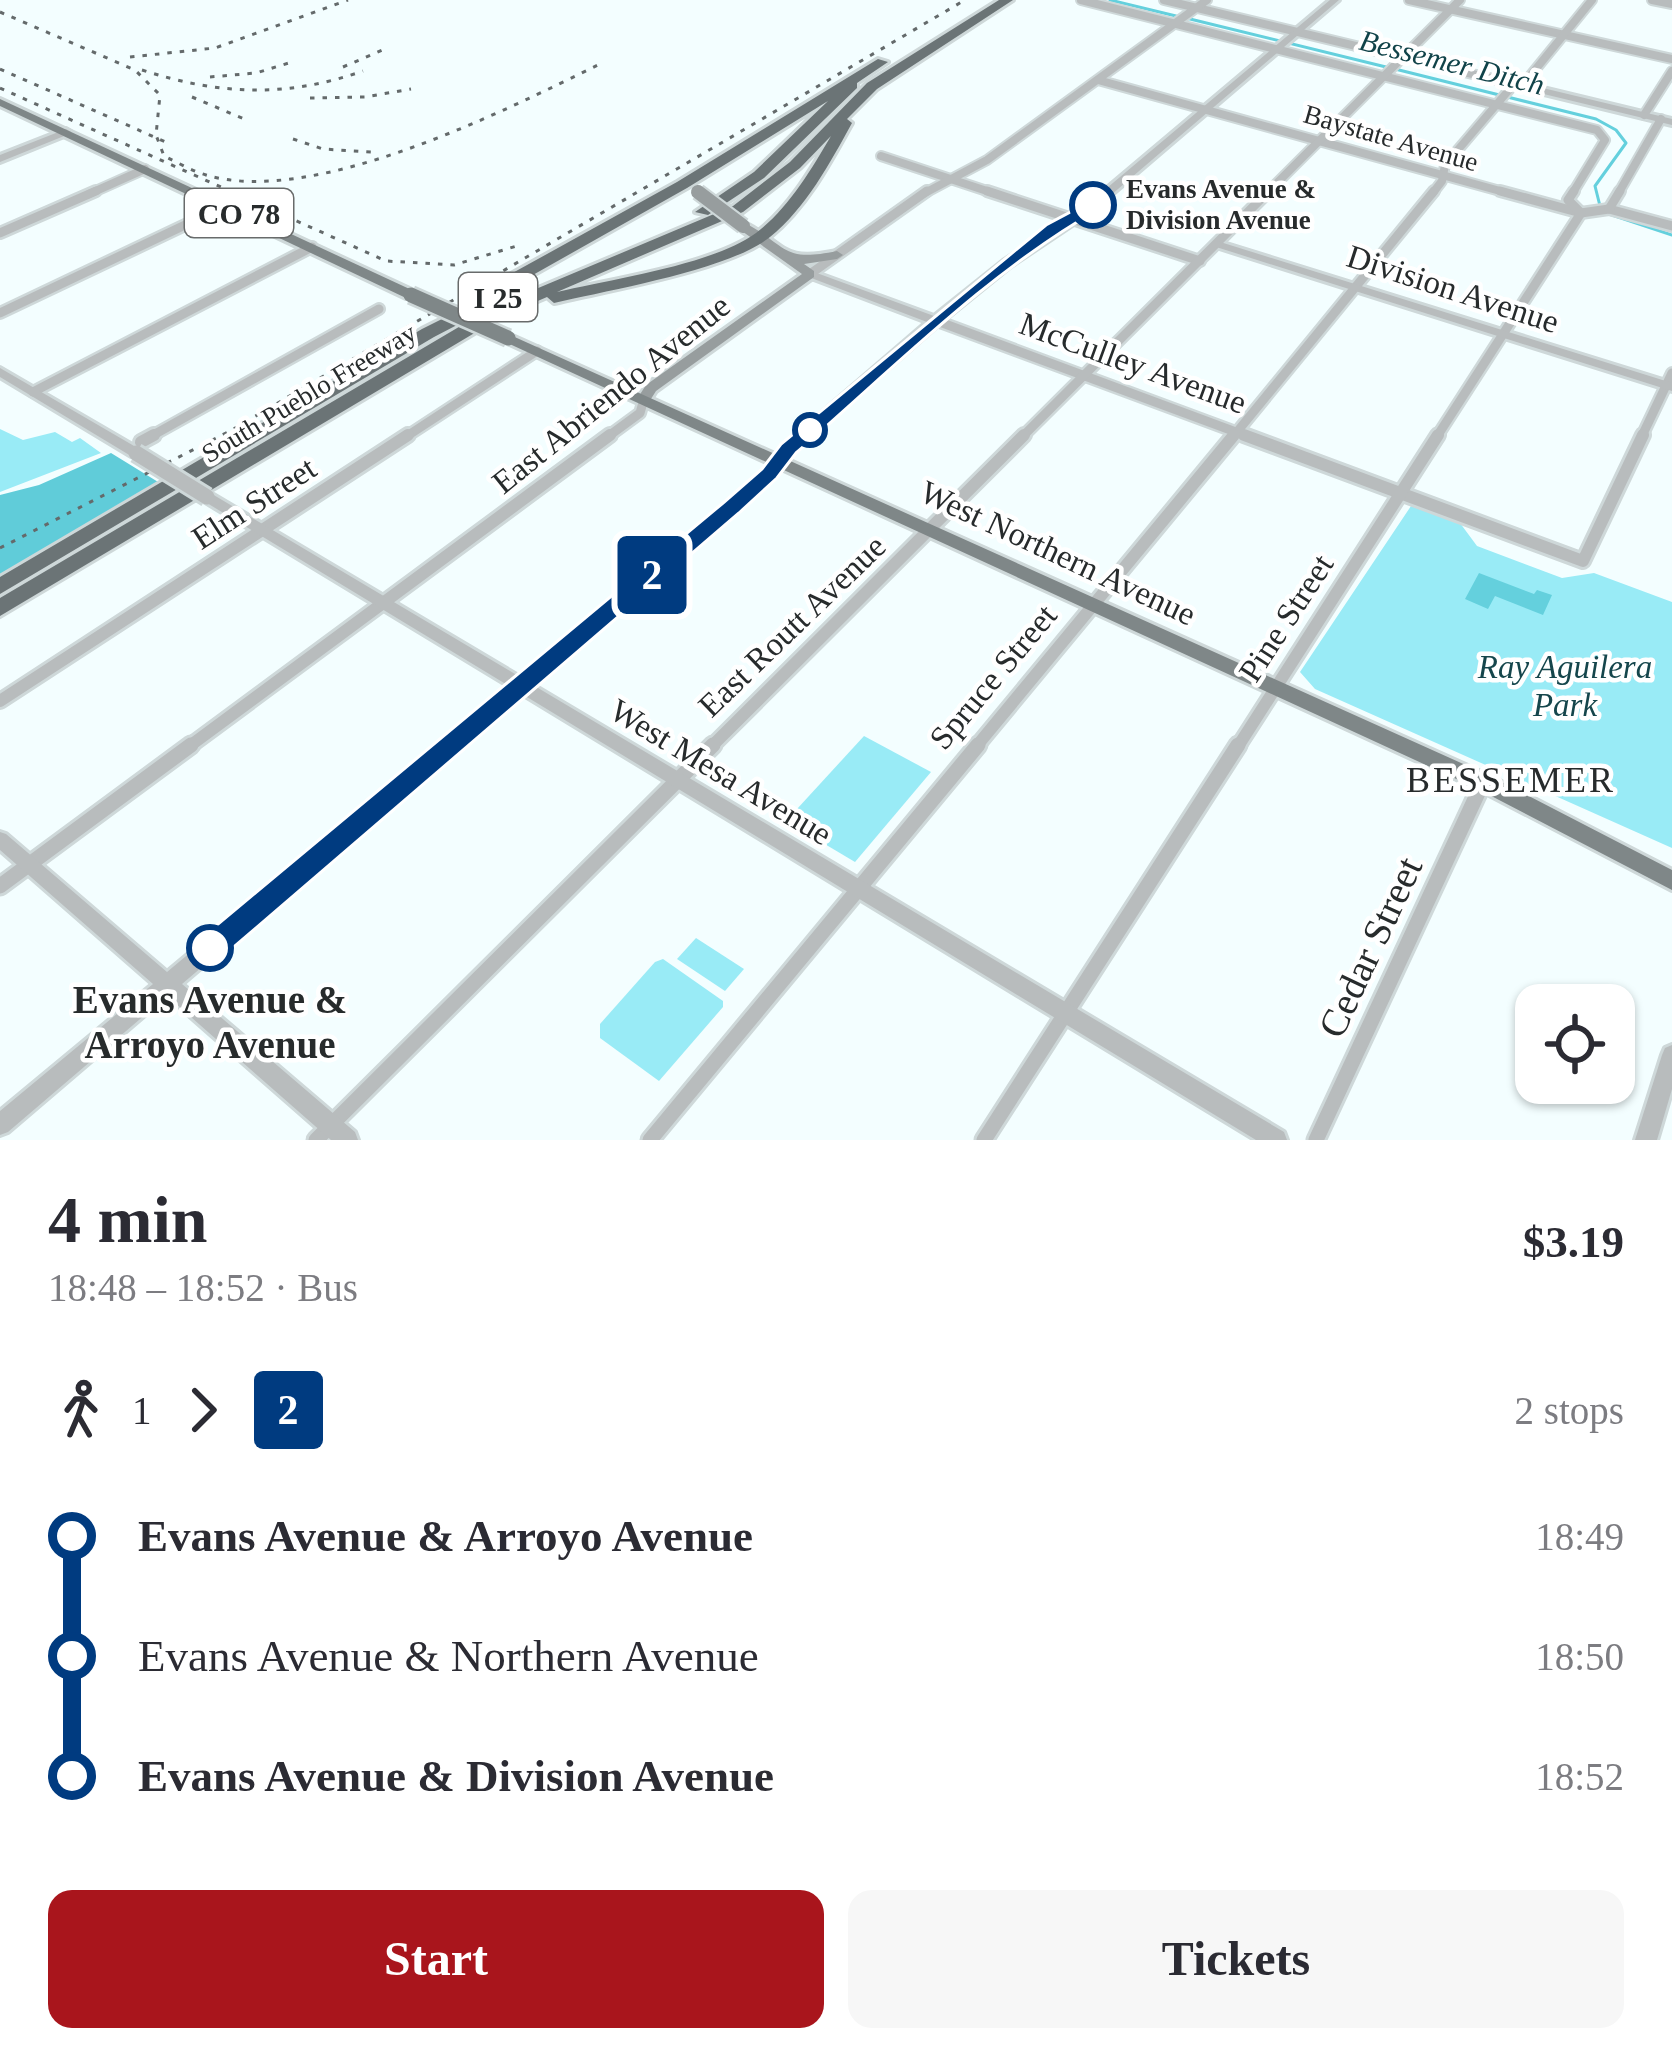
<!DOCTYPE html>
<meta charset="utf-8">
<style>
:root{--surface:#fff;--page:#f7f7f7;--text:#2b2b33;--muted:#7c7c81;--accent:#a9151c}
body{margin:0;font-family:Georgia,serif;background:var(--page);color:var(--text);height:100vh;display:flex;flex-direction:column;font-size:45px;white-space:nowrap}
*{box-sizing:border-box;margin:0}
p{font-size:39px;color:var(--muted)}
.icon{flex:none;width:66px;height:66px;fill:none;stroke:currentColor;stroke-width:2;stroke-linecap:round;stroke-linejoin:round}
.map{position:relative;height:1140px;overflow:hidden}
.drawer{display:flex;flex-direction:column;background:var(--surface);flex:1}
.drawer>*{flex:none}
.badge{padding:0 24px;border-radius:9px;font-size:42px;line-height:78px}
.buttons{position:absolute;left:1515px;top:984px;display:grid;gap:24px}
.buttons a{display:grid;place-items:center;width:120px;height:120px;border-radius:24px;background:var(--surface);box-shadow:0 3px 9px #0004;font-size:60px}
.map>.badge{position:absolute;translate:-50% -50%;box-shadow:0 0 0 6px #fff}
.legs{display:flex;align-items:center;gap:18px;height:132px;padding:0 48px;font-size:39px}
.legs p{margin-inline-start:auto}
.headline{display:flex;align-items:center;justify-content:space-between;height:204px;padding:0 48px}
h1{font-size:66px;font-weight:600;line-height:90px}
.button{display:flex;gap:24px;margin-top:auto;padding:24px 48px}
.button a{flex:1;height:138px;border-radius:24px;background:var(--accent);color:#fff;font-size:48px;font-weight:600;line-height:138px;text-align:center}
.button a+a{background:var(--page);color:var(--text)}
ul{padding:0 48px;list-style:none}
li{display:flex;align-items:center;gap:42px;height:120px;font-size:45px}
li i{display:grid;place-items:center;width:18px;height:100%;margin:0 15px;background:currentColor}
li i::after{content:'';width:30px;height:30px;margin:-15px;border:9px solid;border-radius:50%;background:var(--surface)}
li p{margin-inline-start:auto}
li:first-child i{background:linear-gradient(#0000 50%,currentColor 0)}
li:last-child i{background:linear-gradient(currentColor 50%,#0000 0)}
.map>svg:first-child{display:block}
</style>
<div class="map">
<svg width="1672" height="1140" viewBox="0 0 1672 1140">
<rect width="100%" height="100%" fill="#f3feff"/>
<g fill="#99ebf6">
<path d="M0,429L23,440L55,432L72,442L80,438L101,453L0,492Z"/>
<path d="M1411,506L1460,523L1477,546L1562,578L1594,573L1672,602V848L1315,689L1300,672Z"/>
<path d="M864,736L931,772L855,862L786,821Z"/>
<path d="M696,938L744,969L725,991L677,959Z"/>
<path d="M663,959L723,1001V1007L659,1081L600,1038V1024L655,962Z"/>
</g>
<path fill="#60ccd9" d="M111,453L163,485L0,577V495L39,485Z"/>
<path fill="#64d0dd" d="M1479,573L1534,594L1537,590L1552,595L1543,615L1495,596L1488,609L1465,599Z"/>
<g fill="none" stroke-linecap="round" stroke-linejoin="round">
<g stroke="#64d0dd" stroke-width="3">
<path d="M1110,0L1176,16"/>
<path d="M1186,18L1386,67"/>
<path d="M1395,69L1596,119L1616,130L1626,143L1595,186L1600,206"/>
<path d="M1606,213L1672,235"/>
</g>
<defs>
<g id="minor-far3">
<path d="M1081,0L1597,130L1605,140L1572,194"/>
<path d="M1164,0L1514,84L1445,165L1442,181L1432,194"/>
<path d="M1409,0L1672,59"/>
<path d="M1652,0L1672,4"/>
<path d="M1098,80L1511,194"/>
<path d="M1522,86L1592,0"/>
<path d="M1644,115L1672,71"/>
<path d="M881,156L996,194"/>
<path d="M89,194L145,169"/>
<path d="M923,194L987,160L1207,0"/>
<path d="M1266,194L1460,0"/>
<path d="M1618,194L1661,119"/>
</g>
<g id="minor-far2">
<path d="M987,191L1200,261"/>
<path d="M1500,191L1581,213L1609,209L1672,226"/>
<path d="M1609,209L1620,191"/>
<path d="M0,233L96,191"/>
<path d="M810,274L927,191"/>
<path d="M0,313L225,206"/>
<path d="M937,321L1252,438"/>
<path d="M33,392L312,247"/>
<path d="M148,438L379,309"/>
<path d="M404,438L537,351"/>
<path d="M606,438L640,413L644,399"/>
<path d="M1021,438L1269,191"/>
<path d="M1232,438L1434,191"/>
<path d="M1436,438L1581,213L1568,200L1574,191"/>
<path d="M1641,438L1672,373"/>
</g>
<g id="minor-far1">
<path d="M1244,435L1583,561L1643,435"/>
<path d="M141,442L154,435"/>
<path d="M0,701L408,435"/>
<path d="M187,748L610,435"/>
<path d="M710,748L1024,435"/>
<path d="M975,748L1234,435"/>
<path d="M1237,748L1438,435"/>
</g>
<g id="minor">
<path d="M0,886L191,745"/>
<path d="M316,1140L713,745"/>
<path d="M650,1140L978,745"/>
<path d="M984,1140L1238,745"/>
<path d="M1316,1140L1483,782"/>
</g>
<g id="tertiary">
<path d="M1330,0H1339L1090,213L1011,266L937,326L793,452L775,476L736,511L533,685L1284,1132L1287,1140H1256L522,694L182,984L355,1132L358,1140H331L167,996L8,1132L0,1135V1111L153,984L0,850V832L6,834L167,972L509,686L202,500L200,497L202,494H212L520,677L726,505L765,470L783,446L927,322L806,276V272H814L934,316L1003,261L1082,209Z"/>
<path d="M1514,81L1672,119V125L1511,86V82Z"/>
<path d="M66,129L71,132L69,134L0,162V155Z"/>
<path d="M1217,241L1672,383V391L1213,246V242Z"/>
<path d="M0,368L141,450L143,453L136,457L131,456L0,377Z"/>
<path d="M1672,1045V1089L1657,1140H1635L1662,1055L1665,1048Z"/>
</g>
<path id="secondary" d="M743,222C788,245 780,263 837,251L843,255L837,259L804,264L814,271V277L656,391L649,402H639L637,399L646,385L802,274L739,229V223Z"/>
<g id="primary">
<path d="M0,99L416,292L418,295L416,298H406L0,106Z"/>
<path d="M508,334L1490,776L1672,870V890L1476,788L503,341L501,338Z"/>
</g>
<g id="motorway">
<path d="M999,0H1013L877,89L847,119L852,123C830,163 806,208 770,237C729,270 609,290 554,303L547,297L503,316L0,616V598L491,308L733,206L790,162L867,83ZM831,136C811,170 788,209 756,233C712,265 612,279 557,292L743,212L800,168Z"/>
<path d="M878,59L888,62L857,83V88L764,178L708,215L695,212L754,172L828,101L687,188L501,293L505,297L503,301L434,337L0,594V577L422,329L474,303L473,295L677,182Z"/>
</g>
</defs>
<use href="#minor-far3" stroke="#ced8d9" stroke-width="12"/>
<use href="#minor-far2" stroke="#ced8d9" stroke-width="14"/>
<use href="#minor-far1" stroke="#ced8d9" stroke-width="18"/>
<use href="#minor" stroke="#ced8d9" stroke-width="21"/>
<use href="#tertiary" stroke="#ced8d9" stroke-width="6"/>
<use href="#secondary" stroke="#ced8d9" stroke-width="6"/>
<use href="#primary" stroke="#ced8d9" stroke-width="6"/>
<use href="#motorway" stroke="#ced8d9" stroke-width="6"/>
<use href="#minor-far3" stroke="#b8bcbd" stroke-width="8"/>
<use href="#minor-far2" stroke="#b8bcbd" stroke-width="9"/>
<use href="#minor-far1" stroke="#b8bcbd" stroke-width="12"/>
<use href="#minor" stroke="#b8bcbd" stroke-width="15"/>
<use href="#tertiary" fill="#b8bcbd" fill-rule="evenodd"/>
<use href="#secondary" fill="#979d9e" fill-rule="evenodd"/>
<use href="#primary" fill="#7f8788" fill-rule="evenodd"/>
<use href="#motorway" fill="#6b7476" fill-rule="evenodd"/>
<g stroke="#646a6b" stroke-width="3" stroke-dasharray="4.5 8" stroke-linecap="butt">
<path d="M0,12L135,70L160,95L156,135L164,156C177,162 192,171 206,175C313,207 502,112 598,65"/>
<path d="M130,57L215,48L348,0"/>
<path d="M343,67L387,48"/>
<path d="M0,69L168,143"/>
<path d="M142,70C219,95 286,98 363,71"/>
<path d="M210,77L256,73L292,62"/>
<path d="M0,88L386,261L454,265L520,245"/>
<path d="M192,97L244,119"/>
<path d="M310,98L365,97L411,89"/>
<path d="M293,139L323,149L371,152"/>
<path d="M0,548L230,431L965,0"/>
</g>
<defs>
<path id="tertiary-bridge" d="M136,453L207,497"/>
<path id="secondary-bridge" d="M698,192L743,226"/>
<path id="primary-bridge" d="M411,295L508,338"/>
</defs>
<use href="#tertiary-bridge" stroke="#ced8d9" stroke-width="21" stroke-linecap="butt"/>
<use href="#secondary-bridge" stroke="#ced8d9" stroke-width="18" stroke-linecap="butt"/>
<use href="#primary-bridge" stroke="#ced8d9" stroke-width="20" stroke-linecap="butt"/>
<use href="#tertiary-bridge" stroke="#b8bcbd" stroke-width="15"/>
<use href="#secondary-bridge" stroke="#979d9e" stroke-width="14"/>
<use href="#primary-bridge" stroke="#7f8788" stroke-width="15"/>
</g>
<path fill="#003b80" stroke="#fff" stroke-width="3" d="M1093,200L1101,205L1099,209C988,272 892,370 796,453L777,478L739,513L221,958L210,962L200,958L195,948L200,939L723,503L762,469L781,444L1046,225Z"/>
<g fill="#fff" stroke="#003b80" stroke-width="6">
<circle cx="1093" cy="205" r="21"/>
<circle cx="810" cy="430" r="15"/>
<circle cx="210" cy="948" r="21"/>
</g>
<g text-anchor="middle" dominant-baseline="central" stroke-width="9" stroke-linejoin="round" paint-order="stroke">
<g font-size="27" fill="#272b2c" stroke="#fff">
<text transform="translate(1391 138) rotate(16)">Baystate Avenue</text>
<text transform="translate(309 393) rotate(-31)">South Pueblo Freeway</text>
</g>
<g font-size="27" font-weight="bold" fill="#272b2c" stroke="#fff" text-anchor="start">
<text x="1126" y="189">Evans Avenue &amp;<tspan x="1126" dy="31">Division Avenue</tspan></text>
</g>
<g font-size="30" font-style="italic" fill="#114349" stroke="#fff">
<text transform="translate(1452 62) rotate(14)">Bessemer Ditch</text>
</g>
<g fill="#fff" stroke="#686b6b" stroke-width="3">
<rect x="185" y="189" width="108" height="48" rx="9"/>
<rect x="459" y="273" width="78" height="48" rx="9"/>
</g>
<g font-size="30" font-weight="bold" fill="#272b2c">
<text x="239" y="213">CO 78</text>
<text x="498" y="297">I 25</text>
</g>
<g font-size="33" fill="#272b2c" stroke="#fff">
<text transform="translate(1453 289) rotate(18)">Division Avenue</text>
<text transform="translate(1133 363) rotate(20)">McCulley Avenue</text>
<text transform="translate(611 394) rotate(-39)">East Abriendo Avenue</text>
<text transform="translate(254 503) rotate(-33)">Elm Street</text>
<text transform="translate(1058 553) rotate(25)">West Northern Avenue</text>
<text transform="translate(1286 618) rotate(-57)">Pine Street</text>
<text transform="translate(792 626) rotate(-44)">East Routt Avenue</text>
<text transform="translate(993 677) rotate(-50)">Spruce Street</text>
<text transform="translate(721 772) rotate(31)">West Mesa Avenue</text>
</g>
<g font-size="33" font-style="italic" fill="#15464c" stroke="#fff">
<text x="1565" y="667">Ray Aguilera<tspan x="1565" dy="38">Park</tspan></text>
</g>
<g font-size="36" letter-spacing="3" fill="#272b2c" stroke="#fff">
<text x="1511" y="780">BESSEMER</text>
</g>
<g font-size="39" fill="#272b2c" stroke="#fff">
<text transform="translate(1370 947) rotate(-65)">Cedar Street</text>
</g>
<g font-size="39" font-weight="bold" fill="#272b2c" stroke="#fff">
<text x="210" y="999">Evans Avenue &amp;<tspan x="210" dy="45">Arroyo Avenue</tspan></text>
</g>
</g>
</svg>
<div class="buttons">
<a><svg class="icon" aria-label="locate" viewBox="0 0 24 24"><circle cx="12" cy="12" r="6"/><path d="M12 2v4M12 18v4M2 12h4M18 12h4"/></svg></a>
</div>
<b class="badge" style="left:652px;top:575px;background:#003b80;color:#fff">2</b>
</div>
<section class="drawer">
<div class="headline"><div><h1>4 min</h1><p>18:48 – 18:52 · Bus</p></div><b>$3.19</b></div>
<div class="legs"><svg class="icon" aria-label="walk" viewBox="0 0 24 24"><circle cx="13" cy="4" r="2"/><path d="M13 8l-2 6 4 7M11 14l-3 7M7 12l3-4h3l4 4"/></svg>1<svg class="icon" aria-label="forward" viewBox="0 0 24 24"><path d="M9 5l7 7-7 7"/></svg><b class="badge" style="background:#003b80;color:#fff">2</b><p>2 stops</p></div>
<ul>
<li><i style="color:#003b80"></i><b>Evans Avenue &amp; Arroyo Avenue</b><p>18:49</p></li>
<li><i style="color:#003b80"></i><span>Evans Avenue &amp; Northern Avenue</span><p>18:50</p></li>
<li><i style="color:#003b80"></i><b>Evans Avenue &amp; Division Avenue</b><p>18:52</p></li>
</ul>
<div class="button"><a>Start</a><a>Tickets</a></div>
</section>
